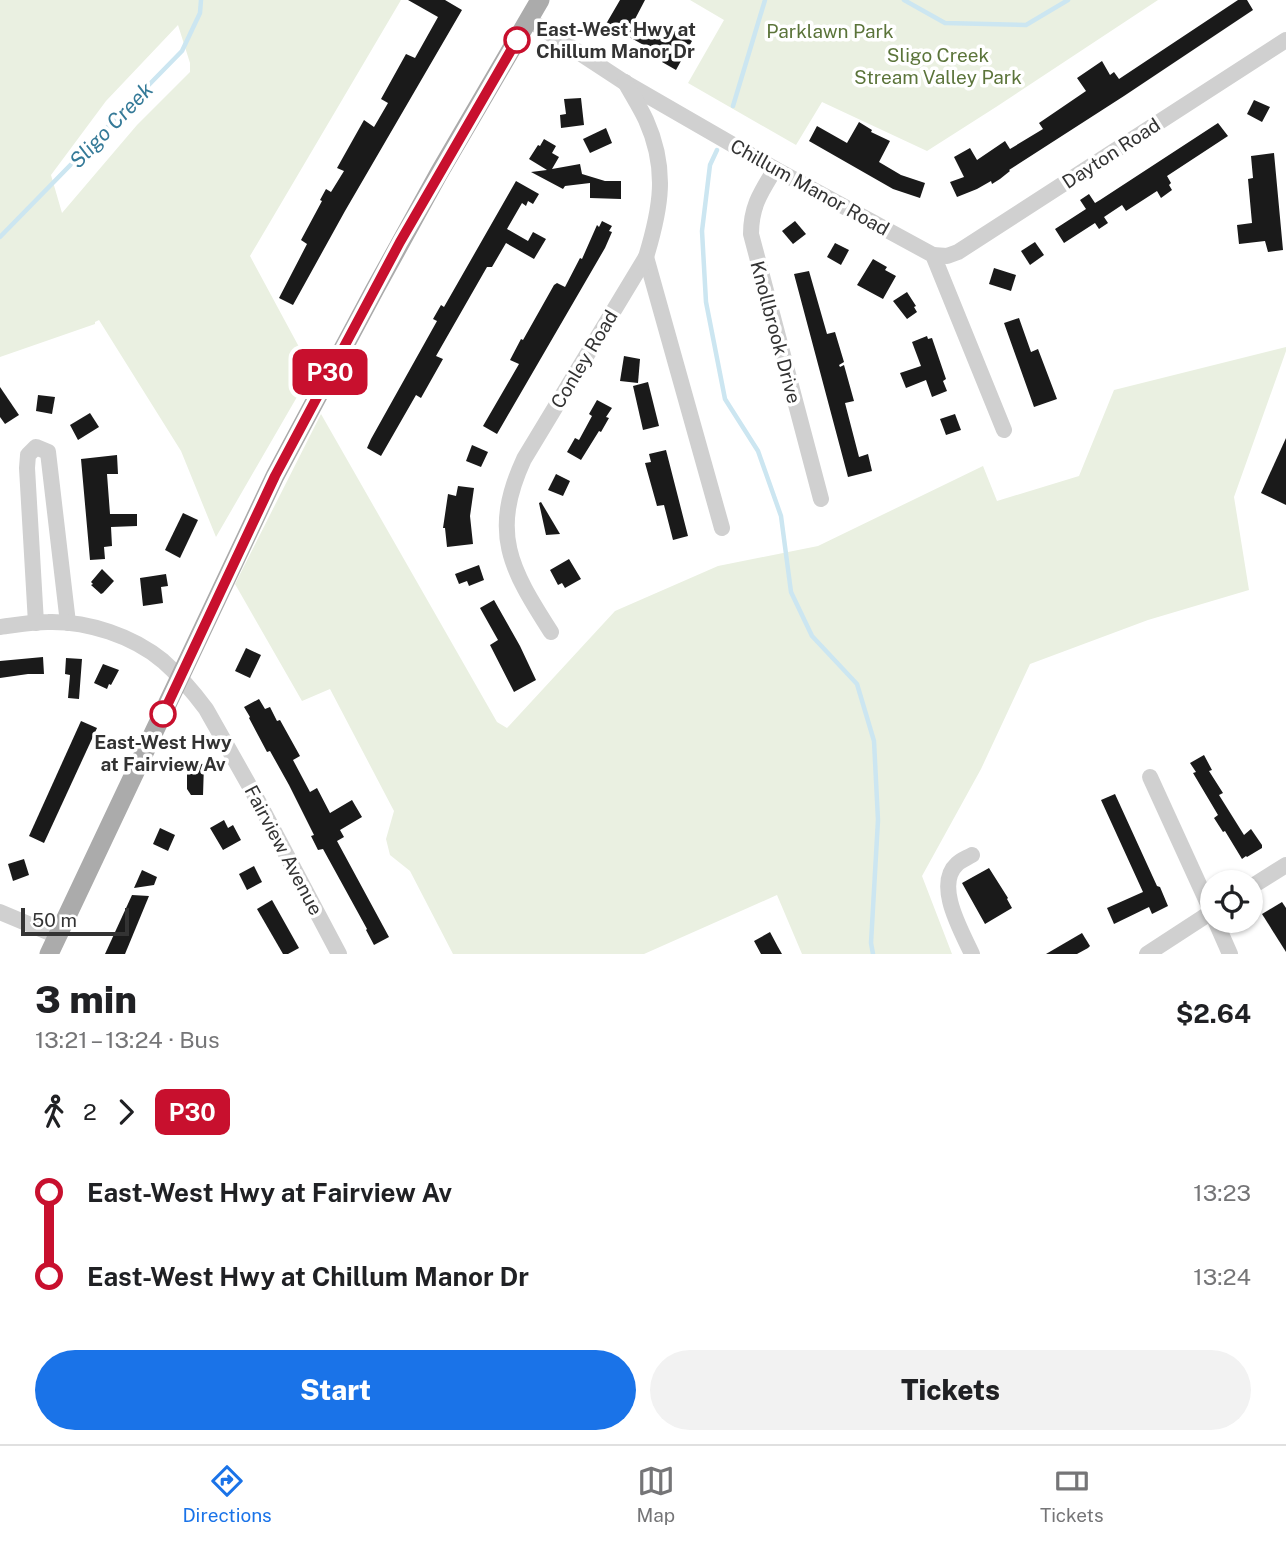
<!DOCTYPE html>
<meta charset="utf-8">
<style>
:root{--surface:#fff;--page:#f2f2f2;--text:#202124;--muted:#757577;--line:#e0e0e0;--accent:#1a73e8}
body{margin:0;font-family:"Public Sans",sans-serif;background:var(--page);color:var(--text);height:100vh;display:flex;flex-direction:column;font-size:26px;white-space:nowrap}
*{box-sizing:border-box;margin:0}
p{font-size:23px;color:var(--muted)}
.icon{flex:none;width:38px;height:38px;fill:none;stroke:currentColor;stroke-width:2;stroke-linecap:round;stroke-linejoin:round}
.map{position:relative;height:954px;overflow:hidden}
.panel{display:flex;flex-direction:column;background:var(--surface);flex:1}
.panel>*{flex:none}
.badge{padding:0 14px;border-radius:10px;font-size:24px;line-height:46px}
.buttons{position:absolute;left:1200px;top:870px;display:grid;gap:14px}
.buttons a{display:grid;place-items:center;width:63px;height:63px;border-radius:50%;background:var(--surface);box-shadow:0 2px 5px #0004;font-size:35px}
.scale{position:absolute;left:21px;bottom:18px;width:108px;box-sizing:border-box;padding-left:7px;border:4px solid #333;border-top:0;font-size:19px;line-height:24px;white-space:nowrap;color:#333;-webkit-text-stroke:5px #fff;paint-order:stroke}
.map>.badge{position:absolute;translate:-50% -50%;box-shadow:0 0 0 4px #fff}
.legs{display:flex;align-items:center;gap:10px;height:77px;padding:0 35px;font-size:23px}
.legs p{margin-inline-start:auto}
.head{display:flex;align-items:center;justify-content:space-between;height:119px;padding:0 35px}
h1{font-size:38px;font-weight:800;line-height:52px}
.button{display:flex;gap:14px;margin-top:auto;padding:14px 35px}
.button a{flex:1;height:80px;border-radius:42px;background:var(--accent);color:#fff;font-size:28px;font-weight:800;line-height:80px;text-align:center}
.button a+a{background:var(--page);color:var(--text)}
ul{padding:0 35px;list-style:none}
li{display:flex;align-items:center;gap:24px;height:84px;font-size:26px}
li i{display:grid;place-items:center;width:10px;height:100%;margin:0 9px;background:currentColor}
li i::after{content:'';width:18px;height:18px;margin:-9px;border:5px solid;border-radius:50%;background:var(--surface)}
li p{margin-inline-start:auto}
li:first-child i{background:linear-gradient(#0000 50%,currentColor 0)}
li:last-child i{background:linear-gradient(currentColor 50%,#0000 0)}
.menu{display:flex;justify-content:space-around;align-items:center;height:98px;border-top:2px solid var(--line);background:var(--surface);font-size:19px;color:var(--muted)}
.menu a{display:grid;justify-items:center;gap:4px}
.menu .on{color:var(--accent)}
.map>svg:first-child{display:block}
</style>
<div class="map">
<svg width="1286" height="954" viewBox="0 0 1286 954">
<rect width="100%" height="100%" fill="#fff"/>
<g fill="#eaf0e1" fill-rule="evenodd">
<path d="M0,0H401L250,256L312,371L216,537L181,451L99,320L95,322V324L0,357ZM178,25L190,63V72L137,125L62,213L51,175L106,101Z"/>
<path d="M690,0H1158L996,107L927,151L822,102L796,145L688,83L724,20Z"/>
<path d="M1286,347V351L1234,497L1249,590L1148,620L1030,664L981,769L922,876L952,954H802L777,895L644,954H453L410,871L390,855L386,839L394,811L330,689L302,701L235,584L321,414L497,722L507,728L615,611L718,566L818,546L983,466L997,501L1079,476L1114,390Z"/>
</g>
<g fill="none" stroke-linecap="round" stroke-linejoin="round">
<g stroke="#cce6f1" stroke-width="4.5">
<path d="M904,0L945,23L1026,25L1068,0"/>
<path d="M733,106L765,0"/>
<path d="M717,150L710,165L702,231L706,302L725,399L758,451L781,516L791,592L812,636L857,684L874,741L878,820L871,943L873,954"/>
<path d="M0,237L182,51L200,13L201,0"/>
</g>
</g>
<g fill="#1a1a1a">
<path d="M408,0H445L462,10L345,211L293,305L279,298L307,244L301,240L322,201L320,200L326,189L331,192L344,171L337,168L364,120L374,127L388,103L381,99L406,54L415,58L438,17Z"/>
<path d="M620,0H645L634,21L667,39L672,29L692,41L676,70L662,62L665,57L606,24Z"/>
<path d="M1238,0H1247L1253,10L1124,96L1009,170L1010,171L1000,179L992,184L991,181L977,189L957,197L950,182L964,177L954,157L970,148L977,160L1005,141L1010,149L1043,129L1039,123L1086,91L1077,78L1102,61L1110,75L1114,72L1119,79Z"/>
<path d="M581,98L584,125L561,128L560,115L566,114L564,99Z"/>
<path d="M1254,100L1270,107L1262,122L1247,114Z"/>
<path d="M859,122L872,130L871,132L890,141L879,162L901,175L925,183L920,198L893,189L809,141L817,126L847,143Z"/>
<path d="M1218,123L1228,136L1167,176L1171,183L1169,185L1172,190L1161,198L1157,191L1126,211L1122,205L1104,217L1108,223L1099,229L1095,223L1064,243L1055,229L1086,209L1080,200L1089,194L1095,203L1100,200Z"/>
<path d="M606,128L612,143L590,153L583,139Z"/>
<path d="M544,139L556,146L552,153L559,157L552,169L580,164L582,174L605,181H621V199L590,198V183L565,186L563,189L531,172L547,170L529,159L538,145L540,146Z"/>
<path d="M1274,153L1283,250L1268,252L1265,241L1239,244L1237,225L1252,223L1248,179L1253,178L1251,156Z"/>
<path d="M516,181L539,194L533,204L528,201L526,206L522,203L507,229L528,241L533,232L546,239L534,259L506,243L492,267H487L436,356L443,359L421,398L416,395L381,456L367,448L371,439L437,321L433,319L441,305L444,307Z"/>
<path d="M602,221L612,226L609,231L612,232L605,248L497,434L483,426L519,364L510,360L521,339L523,340L554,285L557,283L565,287L580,258L582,259L597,225L599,227Z"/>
<path d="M795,221L806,234L793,244L782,231Z"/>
<path d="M1035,242L1044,255L1030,265L1021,251Z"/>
<path d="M835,243L849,250L841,265L827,257Z"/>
<path d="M873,259L887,267L885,270L896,276L883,299L857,285Z"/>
<path d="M994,268L1016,275L1011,291L989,284Z"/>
<path d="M809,271L827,334L835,332L844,362L839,365L840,367L844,365L854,401L845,403L859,457L868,454L872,471L848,477L794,274Z"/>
<path d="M907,292L916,306L914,307L917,312L907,319L893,301Z"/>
<path d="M1019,318L1031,352L1038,349L1057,399L1034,407L1004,323Z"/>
<path d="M927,336L928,339L932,338L946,379L943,381L947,391L932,397L926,380L906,388L900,373L921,366L912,342Z"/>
<path d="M624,356L640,359L638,383L620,381Z"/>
<path d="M648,382L659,426L643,430L633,386Z"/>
<path d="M0,387L19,415L5,424L0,417Z"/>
<path d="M38,395L55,397L52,414L36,411Z"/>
<path d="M597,400L612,408L606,417L609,418L601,432L599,431L581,460L567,452L575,438L579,440L592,416L589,414Z"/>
<path d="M90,413L99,427L78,440L70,425Z"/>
<path d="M955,414L961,430L946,435L940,419Z"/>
<path d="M1286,438V505L1261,493Z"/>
<path d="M472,445L488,452L481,467L466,461Z"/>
<path d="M666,450L688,536L673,540L664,505L657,506L645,463L651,462L649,454Z"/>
<path d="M117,455L118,474H107L110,514H137V526L111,527L112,546L104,547L105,559L90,560L81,459Z"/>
<path d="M556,474L570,481L563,496L548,490Z"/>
<path d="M458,486L474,488L470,516L473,544L447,547L445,528H443L448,494L456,496Z"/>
<path d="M541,502L560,534L546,535L539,503Z"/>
<path d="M183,513L198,520L180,558L165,550Z"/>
<path d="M569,559L581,579L565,588L562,583L558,585L550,570Z"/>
<path d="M479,565L484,580L469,586L467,581L459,584L455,574Z"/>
<path d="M102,569L114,581L103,593L101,594L91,585L93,584L91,582Z"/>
<path d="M166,574L168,586L161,587L163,603L143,606L140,578Z"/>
<path d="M494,600L520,646L536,680L514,692L490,645L498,640L480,608Z"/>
<path d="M246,648L261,655L250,678L235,671Z"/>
<path d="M43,657L44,674H28L0,678V661Z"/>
<path d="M66,658L82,659L79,699L68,698L70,675L65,674Z"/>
<path d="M103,664L119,670L111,685L109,684L107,689L94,683Z"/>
<path d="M259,699L265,709L270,707L277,721L280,720L300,756L293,760L310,792L317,788L330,813L352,800L362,817L340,830L344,837L337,841L389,937L374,945L366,930L367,929L323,849L318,850L311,836L314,835L289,785L270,751L267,752L249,718L250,717L244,707Z"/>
<path d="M81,721L97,728L44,843L29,836Z"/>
<path d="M1204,755L1212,770L1209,771L1223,793L1219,795L1244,835L1251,829L1262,845V848L1247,857L1246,856L1242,859L1225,831L1223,832L1214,818L1218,815L1193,773L1196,772L1190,763Z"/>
<path d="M187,763L204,764L203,795H191L187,789Z"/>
<path d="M1115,794L1157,886L1160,887L1168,906L1152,914L1149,907L1114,924L1107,908L1143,892L1101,800Z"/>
<path d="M224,820L228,828L233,825L241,840L223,850L210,828Z"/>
<path d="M160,828L175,835L168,851L153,844Z"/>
<path d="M24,859L29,875L13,881L8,864Z"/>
<path d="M254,866L262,882L247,890L239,874Z"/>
<path d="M989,868L1008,898L1007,899L1012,908L985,924L962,883Z"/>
<path d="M142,870L157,877L154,885L134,888Z"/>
<path d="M132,895L149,896L125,954H105Z"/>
<path d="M272,900L299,948L288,954H283L257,909Z"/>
<path d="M1282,902L1286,908V952L1262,914Z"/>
<path d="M770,932L778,947L782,954H761L754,941Z"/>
<path d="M1082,933L1090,946L1088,948L1077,954H1046Z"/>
</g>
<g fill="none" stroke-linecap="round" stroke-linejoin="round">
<g stroke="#d0d0d0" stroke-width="16">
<path d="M528,19L624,82L775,169L933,255L1004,430"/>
<path d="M775,169C761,192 751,206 751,234L821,499"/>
<path d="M933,255L947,256L958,252L1286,40"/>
<path d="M646,257L722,528"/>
<path d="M36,623L27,468L28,455L36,447L48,452L68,623"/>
<path d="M0,627C16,625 32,622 48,622C88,621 133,636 163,661C179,675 194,693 206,709L258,801L339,954"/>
<path d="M551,632C510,568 490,533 524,459L646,257C661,208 668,169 646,120C640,107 632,95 625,82"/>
<path d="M1150,777L1213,915"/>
<path d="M972,855C967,858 961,860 957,864C934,885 962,932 972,954"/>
<path d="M1251,887L1286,865"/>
<path d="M0,912L57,936"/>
<path d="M1215,920L1230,954"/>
<path d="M1147,954L1213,911"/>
</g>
<path stroke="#ababab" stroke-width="19" d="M49,954L275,476L375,289L439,173L540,0"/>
</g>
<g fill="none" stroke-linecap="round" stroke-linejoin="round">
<defs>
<path id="line-1" d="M163,714L275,476L400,242L517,40"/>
</defs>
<use href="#line-1" stroke="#fff" stroke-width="16"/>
<use href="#line-1" stroke="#c8102e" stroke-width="10"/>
</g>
<g fill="#fff" stroke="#c8102e" stroke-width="3.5">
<circle cx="517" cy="40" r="12"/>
<circle cx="163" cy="714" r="12"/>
</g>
<g text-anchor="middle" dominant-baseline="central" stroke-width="7" stroke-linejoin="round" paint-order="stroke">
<g font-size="19" font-weight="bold" fill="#333" stroke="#fff" text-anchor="start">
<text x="536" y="29">East-West Hwy at<tspan x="536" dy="22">Chillum Manor Dr</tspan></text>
<text x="163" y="742" text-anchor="middle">East-West Hwy<tspan x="163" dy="22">at Fairview Av</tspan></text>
</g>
<g font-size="19" fill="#5b743a" stroke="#fff">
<text x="830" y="31">Parklawn Park</text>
<text x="938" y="55">Sligo Creek<tspan x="938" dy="22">Stream Valley Park</tspan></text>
</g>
<g font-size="19" fill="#333" stroke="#fff">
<text transform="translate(1111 153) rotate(-33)">Dayton Road</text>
<text transform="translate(810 187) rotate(29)">Chillum Manor Road</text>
<text transform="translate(776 332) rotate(75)">Knollbrook Drive</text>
<text transform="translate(584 359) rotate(-59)">Conley Road</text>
<text transform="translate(284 850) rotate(62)">Fairview Avenue</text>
</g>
<g font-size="21" font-style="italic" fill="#357a98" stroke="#fff">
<text transform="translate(111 125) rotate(-46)">Sligo Creek</text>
</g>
</g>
</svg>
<div class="buttons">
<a><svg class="icon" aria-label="locate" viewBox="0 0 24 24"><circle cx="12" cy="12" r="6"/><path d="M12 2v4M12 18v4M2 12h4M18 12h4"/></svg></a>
</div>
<div class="scale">50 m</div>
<b class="badge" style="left:330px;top:372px;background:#c8102e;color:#fff">P30</b>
</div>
<section class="panel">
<div class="head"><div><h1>3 min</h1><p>13:21 – 13:24 · Bus</p></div><b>$2.64</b></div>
<div class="legs"><svg class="icon" aria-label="walk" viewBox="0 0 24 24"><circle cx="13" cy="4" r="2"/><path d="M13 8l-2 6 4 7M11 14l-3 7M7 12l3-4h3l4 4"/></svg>2<svg class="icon" aria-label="forward" viewBox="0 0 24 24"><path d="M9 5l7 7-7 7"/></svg><b class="badge" style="background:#c8102e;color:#fff">P30</b></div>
<ul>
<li><i style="color:#c8102e"></i><b>East-West Hwy at Fairview Av</b><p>13:23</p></li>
<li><i style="color:#c8102e"></i><b>East-West Hwy at Chillum Manor Dr</b><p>13:24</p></li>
</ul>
<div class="button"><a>Start</a><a>Tickets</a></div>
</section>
<nav class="menu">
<a class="on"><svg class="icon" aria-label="directions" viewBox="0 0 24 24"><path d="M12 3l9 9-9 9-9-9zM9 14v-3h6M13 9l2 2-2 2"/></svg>Directions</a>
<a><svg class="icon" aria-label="map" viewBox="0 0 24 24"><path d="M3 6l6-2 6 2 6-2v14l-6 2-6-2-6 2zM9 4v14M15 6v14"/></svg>Map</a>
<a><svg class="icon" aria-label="tickets" viewBox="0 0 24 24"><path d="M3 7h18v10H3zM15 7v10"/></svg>Tickets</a>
</nav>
